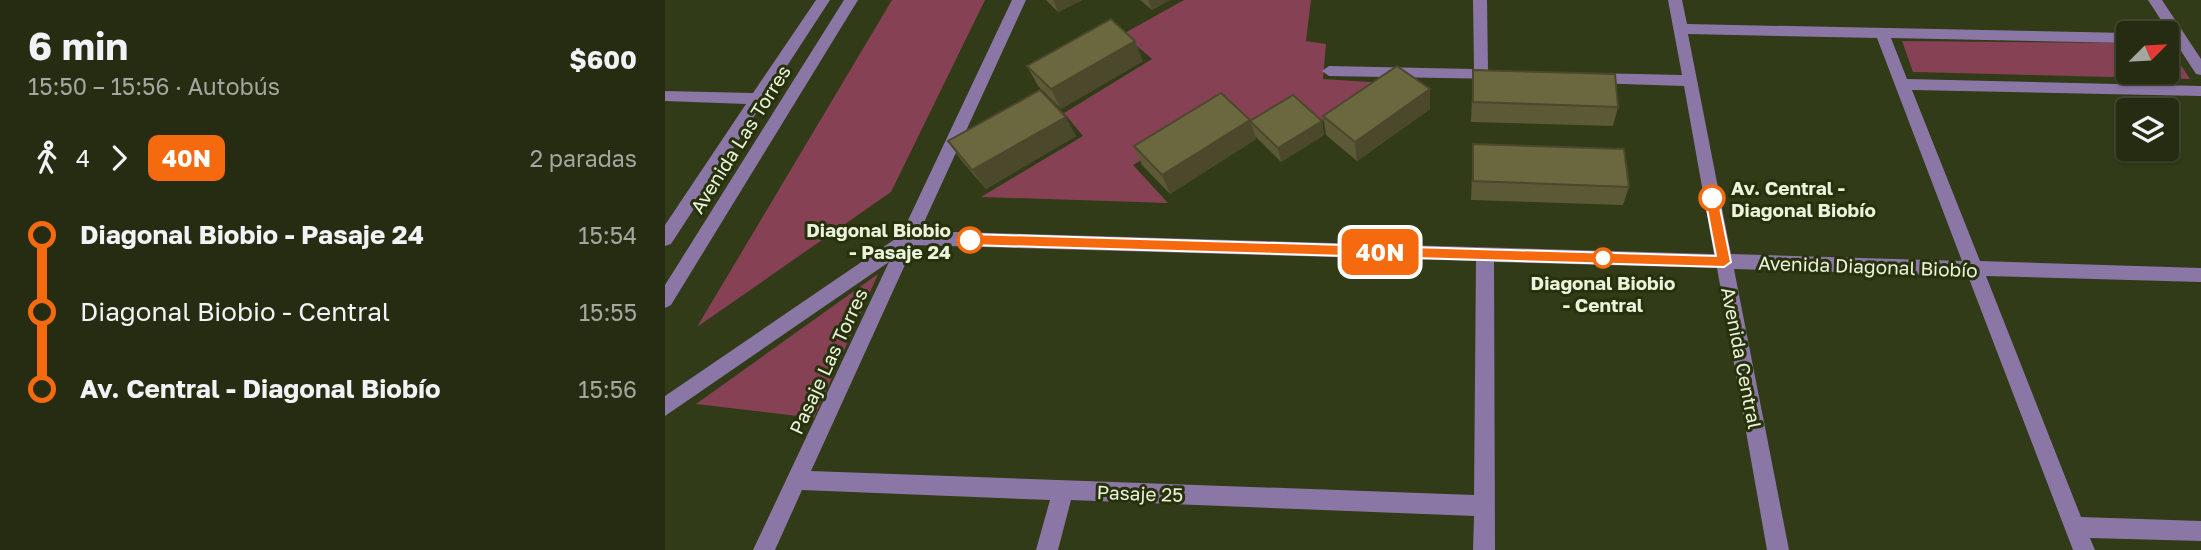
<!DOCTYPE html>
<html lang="es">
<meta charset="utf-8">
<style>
:root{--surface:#252c11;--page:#2d341a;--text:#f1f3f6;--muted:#a3a79f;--line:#424831}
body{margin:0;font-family:"Golos Text",sans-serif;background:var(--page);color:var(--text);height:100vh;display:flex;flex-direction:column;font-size:26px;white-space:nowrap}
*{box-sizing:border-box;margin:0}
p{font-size:23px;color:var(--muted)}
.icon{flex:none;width:38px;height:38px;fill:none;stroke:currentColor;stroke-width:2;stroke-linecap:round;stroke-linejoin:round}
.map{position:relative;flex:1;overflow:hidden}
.side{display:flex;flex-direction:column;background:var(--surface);width:665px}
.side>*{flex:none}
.badge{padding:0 14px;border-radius:10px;font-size:24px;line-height:46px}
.needle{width:46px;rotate:66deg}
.tools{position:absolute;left:1451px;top:21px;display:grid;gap:14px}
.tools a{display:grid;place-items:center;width:63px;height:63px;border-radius:7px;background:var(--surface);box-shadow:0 2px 5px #0004,0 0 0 2px var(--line);font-size:35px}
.map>.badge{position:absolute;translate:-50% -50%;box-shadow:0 0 0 4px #fff}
.legs{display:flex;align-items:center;gap:10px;height:77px;padding:0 28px;font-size:23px}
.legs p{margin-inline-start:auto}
.summary{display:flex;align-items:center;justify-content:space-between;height:119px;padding:0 28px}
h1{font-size:38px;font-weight:700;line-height:52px}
ul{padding:0 28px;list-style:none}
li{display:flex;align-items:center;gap:24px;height:77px;font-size:26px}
li i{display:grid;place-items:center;width:10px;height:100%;margin:0 9px;background:currentColor}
li i::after{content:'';width:18px;height:18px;margin:-9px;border:5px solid;border-radius:50%;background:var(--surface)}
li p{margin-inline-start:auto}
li:first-child i{background:linear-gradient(#0000 50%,currentColor 0)}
li:last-child i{background:linear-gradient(currentColor 50%,#0000 0)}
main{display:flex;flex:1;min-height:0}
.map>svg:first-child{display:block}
</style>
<main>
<section class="side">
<div class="summary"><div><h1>6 min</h1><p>15:50 – 15:56 · Autobús</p></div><b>$600</b></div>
<div class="legs"><svg class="icon" aria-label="walk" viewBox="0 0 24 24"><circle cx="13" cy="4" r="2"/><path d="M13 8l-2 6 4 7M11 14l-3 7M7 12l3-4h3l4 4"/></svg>4<svg class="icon" aria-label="forward" viewBox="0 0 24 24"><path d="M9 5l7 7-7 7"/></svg><b class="badge" style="background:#f56a0f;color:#fff">40N</b><p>2 paradas</p></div>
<ul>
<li><i style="color:#f56a0f"></i><b>Diagonal Biobio - Pasaje 24</b><p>15:54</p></li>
<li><i style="color:#f56a0f"></i><span>Diagonal Biobio - Central</span><p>15:55</p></li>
<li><i style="color:#f56a0f"></i><b>Av. Central - Diagonal Biobío</b><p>15:56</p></li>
</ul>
</section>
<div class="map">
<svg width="1536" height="550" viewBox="0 0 1536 550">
<rect width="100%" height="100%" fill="#313b17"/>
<g fill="#864155">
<path d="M227,0H320L226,192L32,327Z"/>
<path d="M519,0H646L641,41L661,44L658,79L720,83L650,124L589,129L564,108L468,165L503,203L316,197L418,136L399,113L487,59L458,34Z"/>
<path d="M1237,41L1463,43V72H1502V44L1525,79L1248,72Z"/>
<path d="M213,274L149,418L31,404Z"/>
</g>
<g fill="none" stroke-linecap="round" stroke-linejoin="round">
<g fill="#8a77a5" fill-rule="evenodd">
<path d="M151,0H165L6,244L0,246V225L81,104L0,101V91L88,93Z"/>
<path d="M179,0H193L6,305L0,308V285Z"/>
<path d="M347,0H361L255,231L1049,254L1019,86L927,83L920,78L927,73L1017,75L1003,0H1017L1022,24L1463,33V43L1226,38L1242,79L1536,86V96L1247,90L1315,261L1536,268V282L1321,276L1416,517L1536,521V541L1425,538L1430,550H1408L1303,276L1069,269L1124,550H1102L1052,268L829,262L830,550H808L809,516L406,500L393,550H371L385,500L137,490L110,550H88L224,262L0,416V396L236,235ZM1023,34L1212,38L1297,261L1066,254ZM249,245L811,261L809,495L146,471Z"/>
<path d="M808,0H822L823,70L834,71L836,75L834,79L664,76L657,71L664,66L809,69Z"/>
<path d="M1483,0H1497L1536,59V75L1531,74Z"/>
</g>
</g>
<g fill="#5c5936">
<path d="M381,0H417L393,12Z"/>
<path d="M475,0H505L487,10Z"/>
<path d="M478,61L396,109L373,86L362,66Z"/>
<path d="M808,70L953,107L948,126L806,122Z"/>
<path d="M765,109L692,161L661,135L658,116Z"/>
<path d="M586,120L657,121L659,135L616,162L590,136L591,139L505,194L477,165L469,146Z"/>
<path d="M411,136L321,189L296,160L283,141Z"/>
<path d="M808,144L964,187L958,205L806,200Z"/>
</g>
<g fill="#4b482c">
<path d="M388,0H417L393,12Z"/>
<path d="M483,0H505L487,10Z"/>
<path d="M470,41L478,61L396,109L386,89Z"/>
<path d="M765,89V109L692,161L690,142Z"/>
<path d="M401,117L411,136L321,189L307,170Z"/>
<path d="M585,120L591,139L505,194L497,175Z"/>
<path d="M657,121L659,135L616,162L613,148Z"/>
</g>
<g fill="#6b673f" stroke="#4b482c" stroke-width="2">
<path d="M446,19L470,41L386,89L362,66Z"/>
<path d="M732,66L765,89L690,142L658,116Z"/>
<path d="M808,70L950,74L953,107L808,102Z"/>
<path d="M375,90L401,117L307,170L283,141Z"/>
<path d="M556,93L585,120L497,175L469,146Z"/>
<path d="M628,95L657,121L613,148L585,121Z"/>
<path d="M808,144L959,149L964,187L808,181Z"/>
</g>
<path fill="#f56a0f" stroke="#fff" stroke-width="2" d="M1047,193L1053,198L1066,262L1059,267L305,245L298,240L305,234L1051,256L1040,198Z"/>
<g fill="#fff" stroke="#f56a0f" stroke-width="3.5">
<circle cx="1047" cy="198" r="12"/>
<circle cx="305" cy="240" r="12"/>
<circle cx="938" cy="258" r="9"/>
</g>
<g text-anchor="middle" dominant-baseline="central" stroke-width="6" stroke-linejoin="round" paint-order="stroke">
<g font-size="19" fill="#ebf3dd" stroke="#27310c">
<text transform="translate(75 139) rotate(-58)">Avenida Las Torres</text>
<text transform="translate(1203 266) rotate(2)">Avenida Diagonal Biobío</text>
<text transform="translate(1077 358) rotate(79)">Avenida Central</text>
<text transform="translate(163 361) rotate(-65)">Pasaje Las Torres</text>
<text transform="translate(475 493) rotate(2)">Pasaje 25</text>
</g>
<g font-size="19" font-weight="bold" fill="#ebf3dd" stroke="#27310c" text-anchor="start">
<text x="1066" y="187">Av. Central -<tspan x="1066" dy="22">Diagonal Biobío</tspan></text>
<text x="286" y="229" text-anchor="end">Diagonal Biobio<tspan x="286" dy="22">- Pasaje 24</tspan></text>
<text x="938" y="282" text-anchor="middle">Diagonal Biobio<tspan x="938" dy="22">- Central</tspan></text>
</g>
</g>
</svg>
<div class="tools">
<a><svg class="needle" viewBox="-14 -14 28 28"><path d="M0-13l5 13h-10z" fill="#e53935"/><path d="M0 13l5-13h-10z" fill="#a3a79f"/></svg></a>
<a><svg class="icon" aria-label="layers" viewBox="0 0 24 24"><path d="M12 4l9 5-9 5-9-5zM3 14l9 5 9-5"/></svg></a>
</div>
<b class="badge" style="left:715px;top:252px;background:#f56a0f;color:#fff">40N</b>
</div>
</main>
